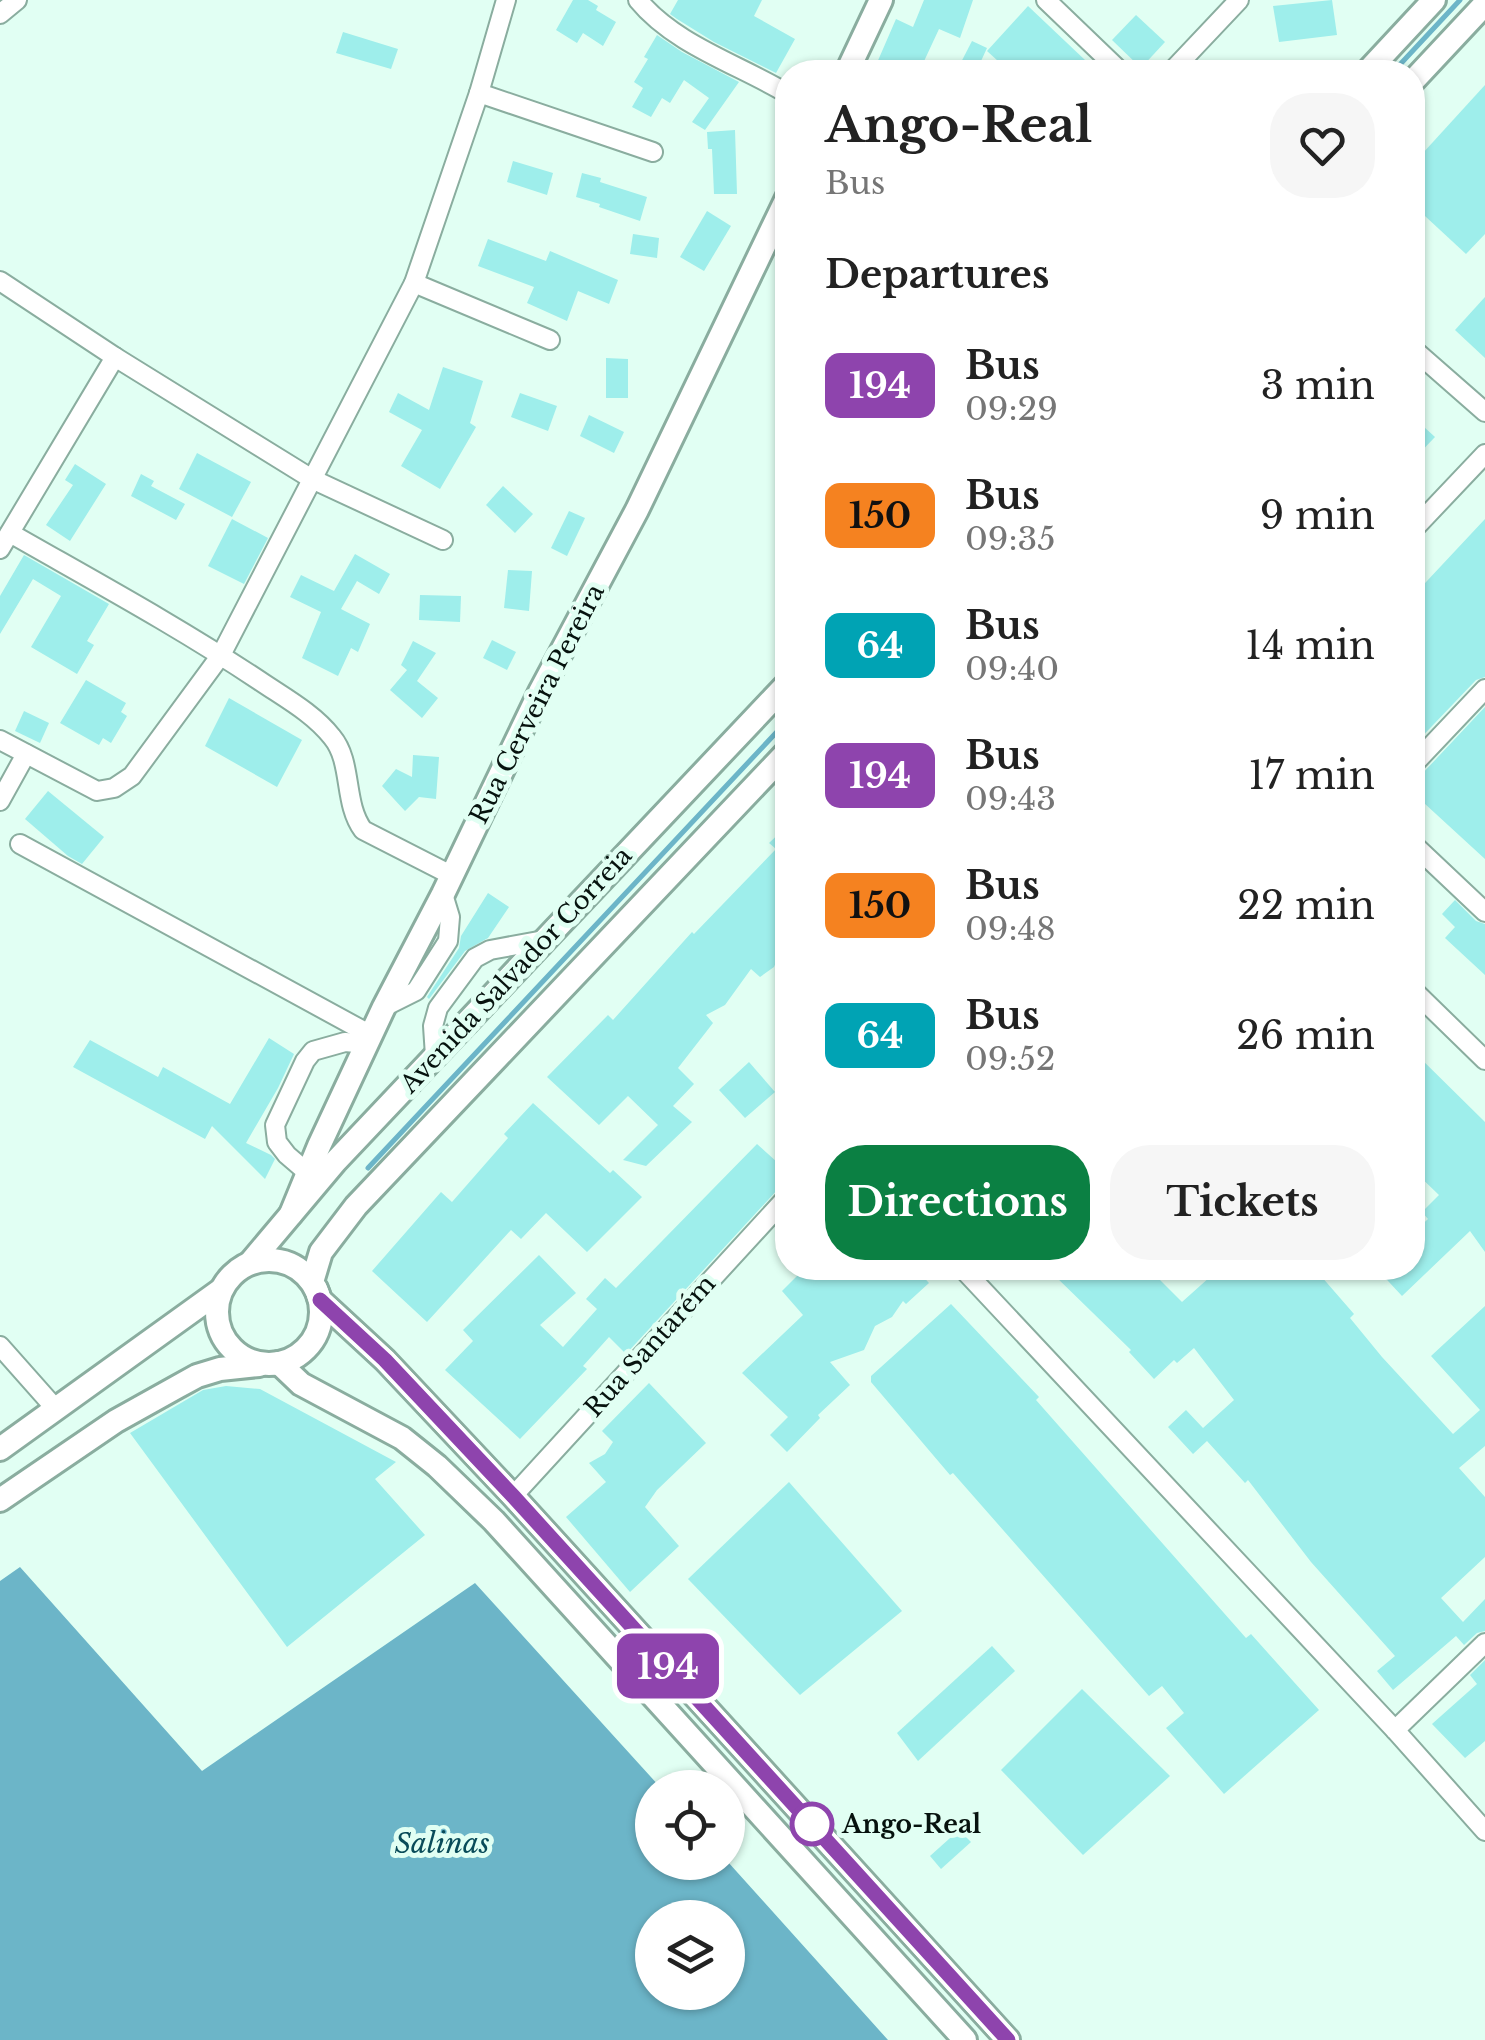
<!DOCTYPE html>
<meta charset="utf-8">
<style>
:root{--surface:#fff;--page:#f6f6f6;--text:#222;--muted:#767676;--accent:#0b8043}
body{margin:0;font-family:"Libre Baskerville",serif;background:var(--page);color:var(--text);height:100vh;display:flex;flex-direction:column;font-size:38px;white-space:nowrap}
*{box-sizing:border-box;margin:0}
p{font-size:32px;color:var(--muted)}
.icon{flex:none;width:55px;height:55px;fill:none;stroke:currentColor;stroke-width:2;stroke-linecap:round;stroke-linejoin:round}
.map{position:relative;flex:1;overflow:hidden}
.sheet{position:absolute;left:775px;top:60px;width:650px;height:1220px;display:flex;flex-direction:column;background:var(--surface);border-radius:40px;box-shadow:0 2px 8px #0004}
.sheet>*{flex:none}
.badge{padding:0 20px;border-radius:15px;font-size:35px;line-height:65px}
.controls{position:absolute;left:635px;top:1770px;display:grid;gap:20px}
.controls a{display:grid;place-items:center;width:110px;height:110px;border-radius:50%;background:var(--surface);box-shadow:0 2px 8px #0004;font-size:50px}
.map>.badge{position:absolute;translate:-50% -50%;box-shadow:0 0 0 5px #fff}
h2{padding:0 50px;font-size:38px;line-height:90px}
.round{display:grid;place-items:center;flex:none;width:105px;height:105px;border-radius:40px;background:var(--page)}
.summary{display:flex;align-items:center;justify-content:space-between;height:170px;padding:0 50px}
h1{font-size:48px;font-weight:700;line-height:75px}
.button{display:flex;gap:20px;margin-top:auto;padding:20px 50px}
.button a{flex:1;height:115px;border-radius:40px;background:var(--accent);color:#fff;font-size:40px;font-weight:700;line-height:115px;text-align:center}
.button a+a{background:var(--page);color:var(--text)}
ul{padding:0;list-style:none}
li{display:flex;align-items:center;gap:30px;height:130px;padding:0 50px}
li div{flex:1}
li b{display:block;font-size:38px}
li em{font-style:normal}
li .badge{min-width:110px;font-weight:700;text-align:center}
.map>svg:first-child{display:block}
</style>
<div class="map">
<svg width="1485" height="2040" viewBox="0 0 1485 2040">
<rect width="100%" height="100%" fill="#e1fff3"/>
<path fill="#6cb5c8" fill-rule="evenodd" d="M20,1567L202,1771L475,1583L660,1787L652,1788V1862H728L888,2040H0V1581ZM652,1918H728V1992H652Z"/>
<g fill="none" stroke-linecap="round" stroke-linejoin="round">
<g stroke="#6cb5c8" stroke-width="5">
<path d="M1393,72L1460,0"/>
<path d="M368,1168L788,720"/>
</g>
</g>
<g fill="#9eeeeb">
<path d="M573,0H588L598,6L596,10L616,22L603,46L583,33L577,43L556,30Z"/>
<path d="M678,0H762L754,16L795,39L776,73L714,42L677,19L670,14Z"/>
<path d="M924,0H973L960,38L939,29L919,72H873L896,19L913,27Z"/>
<path d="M1332,0L1337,35L1279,42L1273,6Z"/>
<path d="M1028,6L1085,60L1097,72H1010L987,51Z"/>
<path d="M1136,15L1165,42L1141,68L1112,40Z"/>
<path d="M343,32L398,49L391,69L336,53Z"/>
<path d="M657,35L682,52L739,82L705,130L692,122L709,98L684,80L670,103L662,98L651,117L632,107L643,88L634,82L648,59L644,57Z"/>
<path d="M972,41L987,48L976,72H956Z"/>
<path d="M1485,85V234L1466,254L1412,204V165Z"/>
<path d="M735,130L737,194H714L712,149H708L707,132Z"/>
<path d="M513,161L553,173L547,195L507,182Z"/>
<path d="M582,173L601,178L600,182L647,197L640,221L599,207L600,204L576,197Z"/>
<path d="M707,211L731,226L704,271L680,257Z"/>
<path d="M633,234L659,238L657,258L630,254Z"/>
<path d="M488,239L546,261L550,251L618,280L609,304L578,291L567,321L527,303L534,287L478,266Z"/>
<path d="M1485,297V358L1455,330Z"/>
<path d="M606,358L628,359V398H606Z"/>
<path d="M443,367L483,381L470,423L476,427L440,489L401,466L422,430L389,412L398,393L429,410Z"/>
<path d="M520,393L557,406L548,431L511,417Z"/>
<path d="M589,415L624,432L614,453L580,436Z"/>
<path d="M1412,416L1435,437L1412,461Z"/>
<path d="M197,453L251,482L232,517L179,489Z"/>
<path d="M75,464L106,484L70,541L46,525L73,485L65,480Z"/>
<path d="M141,474L154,481L151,486L185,504L176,520L131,496Z"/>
<path d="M503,486L533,514L515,533L486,505Z"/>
<path d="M569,511L585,518L567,556L551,548Z"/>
<path d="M232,519L268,538L244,584L208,566Z"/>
<path d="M1485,519V677L1476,680L1412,747V597Z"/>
<path d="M355,554L390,574L379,594L357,581L341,609L370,624L358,652L351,648L338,676L302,658L321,612L290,597L301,575L334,591Z"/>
<path d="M24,555L109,604L87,641L94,645L77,674L31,647L61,596L33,579L0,634V596Z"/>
<path d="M508,570L532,571L529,611L504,608Z"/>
<path d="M420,595L461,596L460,622L419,620Z"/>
<path d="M492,640L516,652L507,670L483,658Z"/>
<path d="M413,641L436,653L417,681L438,698L422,718L390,690L407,670L401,665Z"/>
<path d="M86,680L126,703L121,712L127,716L111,743L103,738L99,745L60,723Z"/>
<path d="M229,698L302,740L277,787L205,746Z"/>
<path d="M1485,707V859L1412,792V778L1421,775Z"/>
<path d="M24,711L49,723L40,743L15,731Z"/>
<path d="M413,755L439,757L436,799L419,797L405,811L382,786L396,769L412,777Z"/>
<path d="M48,791L104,837L82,864L68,856L25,819Z"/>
<path d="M788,825V949L781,951L774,967L760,977L751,969L725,1005L706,1015L713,1023L678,1068L694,1084L673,1106L692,1122L646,1166L623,1160L658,1125L628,1096L599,1125L547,1077L608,1015L613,1020L692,932L694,934L776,849L769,843Z"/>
<path d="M488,893L509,907L488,938L465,951L429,999L427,997L459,948L461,936Z"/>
<path d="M1455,900L1476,921L1485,924V975L1445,938L1455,927L1442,914Z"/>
<path d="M269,1038L294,1054L278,1088L246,1143L271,1155L275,1159L265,1179L212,1126L205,1139L73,1067L90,1040L158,1077L163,1067L230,1104Z"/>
<path d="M1412,1050L1485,1122V1252L1470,1231L1402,1296L1376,1268H1412V1234L1428,1219L1422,1212L1439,1195L1412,1169Z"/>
<path d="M749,1062L775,1092L745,1118L719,1090Z"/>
<path d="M533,1103L610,1173L613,1170L642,1197L587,1252L546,1213L521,1239L511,1230L427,1322L372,1271L441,1192L452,1202L508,1138L504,1134Z"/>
<path d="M757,1144L788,1172V1184L779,1188L626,1354L609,1337L583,1366L587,1369L520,1439L445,1370L473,1341L463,1330L539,1255L576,1293L540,1325L563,1347L597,1309L586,1299L605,1278L616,1288Z"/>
<path d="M805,1268H915L929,1283L906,1304L903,1301L892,1317L875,1326L864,1350L830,1362L850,1385L818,1415L820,1418L787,1452L770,1435L788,1417L742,1373L803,1315L782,1291Z"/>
<path d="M1062,1268H1162L1155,1275L1182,1302L1220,1268H1278L1286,1277L1296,1268H1314L1354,1314L1350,1318L1382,1357L1453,1434L1480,1410L1431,1356L1485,1306V1446L1459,1468L1485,1497V1557L1441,1598L1463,1622L1485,1599V1631L1477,1633L1464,1645L1456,1636L1393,1690L1377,1671L1395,1656L1311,1562L1248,1480L1245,1483L1207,1441L1193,1454L1168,1427L1186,1410L1203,1428L1234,1400L1194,1348L1177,1363L1174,1360L1154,1379L1129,1352L1131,1350L1054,1275Z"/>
<path d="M951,1304L1039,1397L1036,1400L1246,1638L1251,1634L1319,1710L1224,1794L1166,1728L1184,1713L1162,1686L1149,1696L953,1473L950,1475L871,1382V1376Z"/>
<path d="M649,1383L706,1443L657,1490L645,1507L679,1546L630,1592L566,1517L606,1482L589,1463L605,1454L613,1442L602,1431Z"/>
<path d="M226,1386L260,1389L396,1462L375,1479L425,1535L287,1647L130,1433L203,1390Z"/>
<path d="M789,1482L902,1611L800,1695L688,1579Z"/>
<path d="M992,1646L1015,1671L918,1761L897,1733Z"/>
<path d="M1485,1660V1741L1465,1758L1432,1724L1477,1684L1470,1675Z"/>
<path d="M1082,1689L1170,1776L1083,1855L1001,1770Z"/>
<path d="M959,1830L971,1842L941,1869L930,1856Z"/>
</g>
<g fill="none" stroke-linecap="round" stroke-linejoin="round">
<defs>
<g id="minor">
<path d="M638,0C675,45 738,64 788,94"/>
<path d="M1046,0L1121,72"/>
<path d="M0,14L17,0"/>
<path d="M1171,72L1239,0"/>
<path d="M479,93L653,152"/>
<path d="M0,281L115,357L312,479L443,540"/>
<path d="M414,283L550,340"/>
<path d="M1412,348L1485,412"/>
<path d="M1412,531L1485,454"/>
<path d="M10,533C94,581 179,627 260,681C285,698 313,713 332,737C353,762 343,803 363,830L451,875"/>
<path d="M0,549L115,357"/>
<path d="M0,740L97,791L114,788L132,776L221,655L414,283L479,93L506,0"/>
<path d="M1412,766L1485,689"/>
<path d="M0,801L26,754"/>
<path d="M1412,843L1485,912"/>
<path d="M20,844L371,1035"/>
<path d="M1412,989L1485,1060"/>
<path d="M384,1007L416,991L448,941L450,917L443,894"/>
<path d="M435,1056L433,1026L438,1008L475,958L490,950L544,940"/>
<path d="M308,1173L287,1155L277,1142L275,1125L305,1061L313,1051L345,1042L367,1044"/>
<path d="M962,1268L1395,1730L1485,1831"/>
<path d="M0,1346L55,1408"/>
<path d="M513,1496L788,1196"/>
<path d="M1395,1730L1485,1643"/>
</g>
<g id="major">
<path d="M847,72L881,0"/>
<path d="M1367,72L1434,0"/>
<path d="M1412,82L1485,4"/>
<path d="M291,1214L319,1146L384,1007L443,894L540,692L637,510L788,196"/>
<circle cx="269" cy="1312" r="52"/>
<path d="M250,1263L335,1162L788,683"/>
<path d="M312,1282L321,1252L356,1206L788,751"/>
<path d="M316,1289L320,1300L385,1360L513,1496L1008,2040"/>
<path d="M279,1363L301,1384L402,1438L437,1466L494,1521L965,2040"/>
<path d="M0,1449L221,1290"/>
<path d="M0,1500L116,1421L177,1387L197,1376L220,1369L259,1365"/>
</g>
</defs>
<use href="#minor" stroke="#8aad9f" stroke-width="22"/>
<use href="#major" stroke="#8aad9f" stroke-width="28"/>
<use href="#minor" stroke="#fff" stroke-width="18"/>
<use href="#major" stroke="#fff" stroke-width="22"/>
</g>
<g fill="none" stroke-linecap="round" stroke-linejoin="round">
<defs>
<path id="line" d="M320,1300L385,1360L513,1496L1008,2040"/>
</defs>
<use href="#line" stroke="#fff" stroke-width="22"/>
<use href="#line" stroke="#8e44ad" stroke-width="15"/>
</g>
<circle fill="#fff" stroke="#8e44ad" stroke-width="5" cx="812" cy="1824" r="20"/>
<g text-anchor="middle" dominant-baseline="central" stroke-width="10" stroke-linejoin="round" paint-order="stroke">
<g font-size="25" fill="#06120e" stroke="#e1fff3">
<text transform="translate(537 704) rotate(-63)">Rua Cerveira Pereira</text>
<text transform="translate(516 970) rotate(-47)">Avenida Salvador Correia</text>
<text transform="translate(650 1346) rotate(-48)">Rua Santarém</text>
</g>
<g font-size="25" font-weight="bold" fill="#06120e" stroke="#e1fff3" text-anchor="start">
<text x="842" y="1824">Ango-Real</text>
</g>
<g font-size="28" font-style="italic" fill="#094b59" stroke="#e1fff3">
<text x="442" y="1843">Salinas</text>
</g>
</g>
</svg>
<div class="controls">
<a><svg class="icon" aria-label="locate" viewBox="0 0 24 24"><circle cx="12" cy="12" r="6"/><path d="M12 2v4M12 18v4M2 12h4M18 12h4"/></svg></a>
<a><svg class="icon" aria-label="layers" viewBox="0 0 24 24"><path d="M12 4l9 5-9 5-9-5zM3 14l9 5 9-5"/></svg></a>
</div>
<b class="badge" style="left:668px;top:1666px;background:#8e44ad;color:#fff">194</b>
<section class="sheet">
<div class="summary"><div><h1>Ango-Real</h1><p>Bus</p></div><a class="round"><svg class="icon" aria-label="heart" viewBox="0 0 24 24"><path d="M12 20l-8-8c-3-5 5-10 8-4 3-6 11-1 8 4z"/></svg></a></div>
<h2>Departures</h2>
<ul>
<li><span class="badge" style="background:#8e44ad;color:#fff">194</span><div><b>Bus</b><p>09:29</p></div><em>3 min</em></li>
<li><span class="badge" style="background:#f58220;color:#111">150</span><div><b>Bus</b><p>09:35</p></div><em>9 min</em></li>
<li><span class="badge" style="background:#00a3b4;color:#fff">64</span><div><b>Bus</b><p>09:40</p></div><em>14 min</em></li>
<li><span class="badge" style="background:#8e44ad;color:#fff">194</span><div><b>Bus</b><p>09:43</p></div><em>17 min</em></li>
<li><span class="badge" style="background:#f58220;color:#111">150</span><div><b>Bus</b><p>09:48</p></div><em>22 min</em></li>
<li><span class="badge" style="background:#00a3b4;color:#fff">64</span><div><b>Bus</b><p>09:52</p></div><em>26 min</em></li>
</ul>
<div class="button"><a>Directions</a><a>Tickets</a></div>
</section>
</div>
